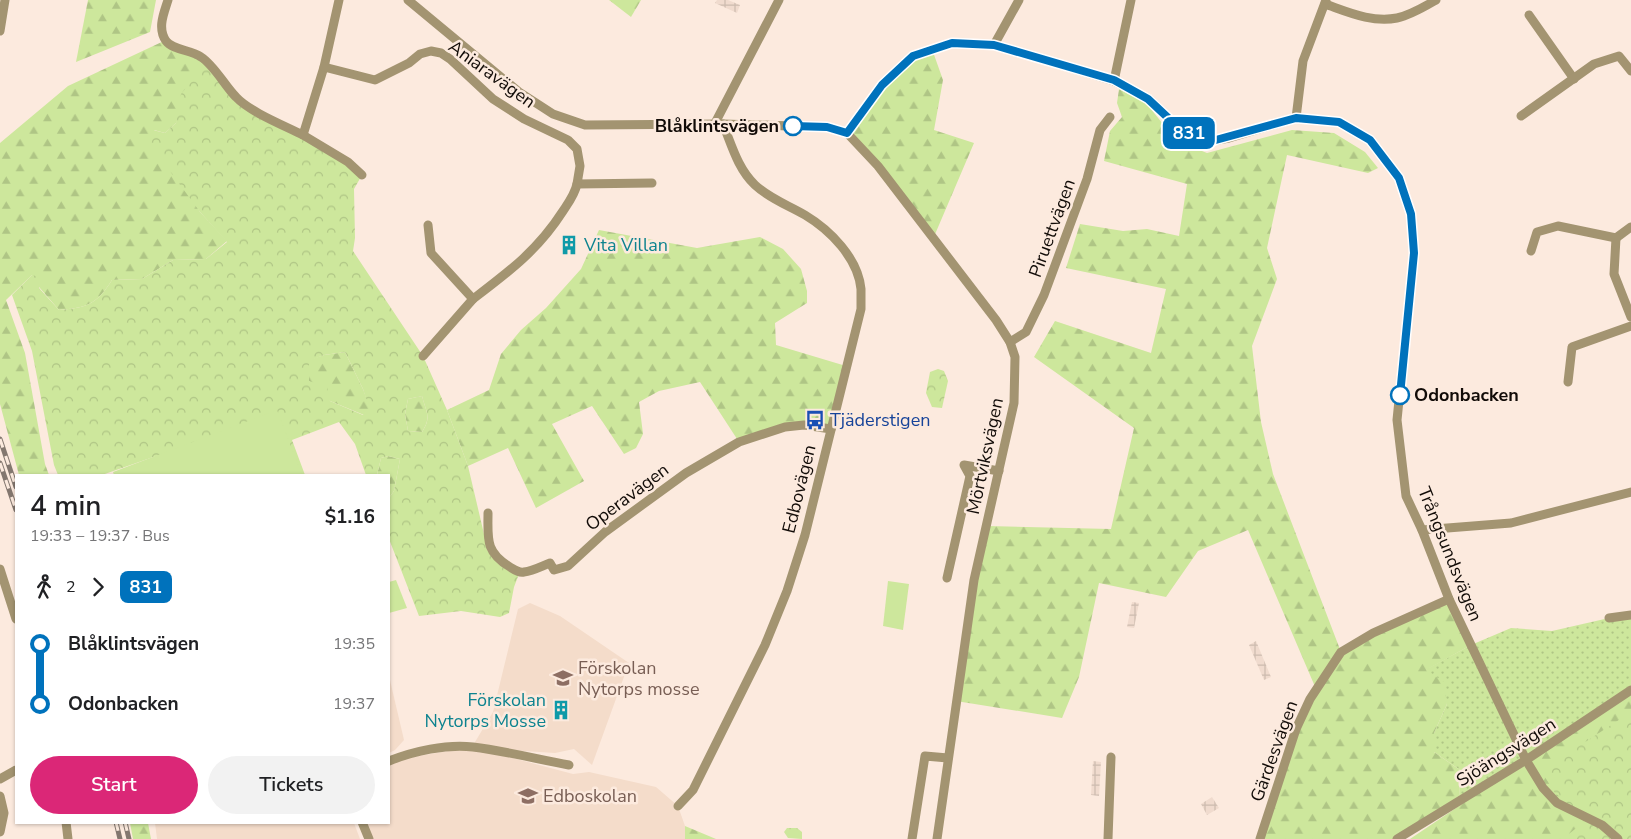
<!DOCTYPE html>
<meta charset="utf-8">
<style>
:root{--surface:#fff;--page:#f2f2f2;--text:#202124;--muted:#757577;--accent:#db2777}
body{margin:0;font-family:"Nunito Sans",sans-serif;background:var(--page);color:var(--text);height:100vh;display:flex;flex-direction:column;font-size:19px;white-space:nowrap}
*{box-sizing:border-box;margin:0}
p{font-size:16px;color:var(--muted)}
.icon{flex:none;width:28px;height:28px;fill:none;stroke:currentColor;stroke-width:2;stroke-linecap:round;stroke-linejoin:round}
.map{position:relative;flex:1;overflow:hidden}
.sheet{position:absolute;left:15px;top:474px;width:375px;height:350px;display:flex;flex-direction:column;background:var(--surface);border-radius:0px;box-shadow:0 1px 4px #0004}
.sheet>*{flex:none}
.badge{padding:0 10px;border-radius:8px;font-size:18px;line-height:32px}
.map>.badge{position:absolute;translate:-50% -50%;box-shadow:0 0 0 2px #fff}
.legs{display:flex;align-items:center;gap:8px;height:55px;padding:0 15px;font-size:16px}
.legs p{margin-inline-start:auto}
.head{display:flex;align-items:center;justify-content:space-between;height:85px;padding:0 15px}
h1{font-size:28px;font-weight:600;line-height:38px}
.primary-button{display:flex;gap:10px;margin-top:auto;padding:10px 15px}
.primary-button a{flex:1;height:58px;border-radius:30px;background:var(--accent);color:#fff;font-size:20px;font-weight:600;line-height:58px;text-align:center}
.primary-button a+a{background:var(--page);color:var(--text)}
ul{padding:0 15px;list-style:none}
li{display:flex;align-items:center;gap:18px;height:60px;font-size:19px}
li i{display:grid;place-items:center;width:8px;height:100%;margin:0 6px;background:currentColor}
li i::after{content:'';width:12px;height:12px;margin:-6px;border:4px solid;border-radius:50%;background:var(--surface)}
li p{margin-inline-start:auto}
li:first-child i{background:linear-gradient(#0000 50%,currentColor 0)}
li:last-child i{background:linear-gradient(currentColor 50%,#0000 0)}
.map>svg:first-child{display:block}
</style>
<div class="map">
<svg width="1631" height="839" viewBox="0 0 1631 839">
<defs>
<pattern id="industrial-grid" width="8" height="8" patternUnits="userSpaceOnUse" patternTransform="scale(1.25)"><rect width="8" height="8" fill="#f0dbce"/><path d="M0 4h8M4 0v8" fill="none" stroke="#cdbbaf"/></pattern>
<pattern id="grass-dots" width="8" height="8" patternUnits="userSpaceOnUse" patternTransform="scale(1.25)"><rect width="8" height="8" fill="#cde79c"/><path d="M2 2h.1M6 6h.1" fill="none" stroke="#afc585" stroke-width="1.8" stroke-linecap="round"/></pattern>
<pattern id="forest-firs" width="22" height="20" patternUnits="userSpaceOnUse" patternTransform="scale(1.25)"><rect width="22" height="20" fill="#cde79c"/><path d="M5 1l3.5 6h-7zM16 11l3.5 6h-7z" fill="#afc585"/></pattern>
<pattern id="park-crowns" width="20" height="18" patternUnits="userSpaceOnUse" patternTransform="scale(1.25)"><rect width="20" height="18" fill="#cde79c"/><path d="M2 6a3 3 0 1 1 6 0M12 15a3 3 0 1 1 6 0" fill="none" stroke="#afc585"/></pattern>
</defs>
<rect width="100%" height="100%" fill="#fceade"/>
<g fill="url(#industrial-grid)">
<path d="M717,0H728L740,5L737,13L715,3Z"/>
<path d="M1132,602L1139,603L1134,628L1127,627Z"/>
<path d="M1256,641L1271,677L1264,680L1249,645Z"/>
<path d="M1093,761L1101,762L1099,796L1091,795Z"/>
<path d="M1212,797L1219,808L1207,815L1201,804Z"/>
</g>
<g fill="#f4dcca">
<path d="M530,603L560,616L629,663L592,765L574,749L555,753L475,748L573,774L589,772L656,787L678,806L685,826V839H369L362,823L389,822V761L472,747L493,712L518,609Z"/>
<path d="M389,676L404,740L395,750L389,753Z"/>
<path d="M155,823H354L360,839H157Z"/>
</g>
<path fill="url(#grass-dots)" d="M1631,615V690L1459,801L1460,770L1434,752V733L1447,704L1425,670L1471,645L1511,628L1552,631L1609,618Z"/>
<g fill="url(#forest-firs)">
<path d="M88,0H156L150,32L76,62Z"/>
<path d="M609,0H641L631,17Z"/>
<path d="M166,40L207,63L176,123L165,133L154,130L200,212L227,241L206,259L173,260L142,279L112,280C97,304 87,308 59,310L39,287L32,275L6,300L25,353L45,464L49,475H19L0,404V143L68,86Z"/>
<path d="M932,49L943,80L934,130L974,143L933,239L847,133L913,56Z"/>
<path d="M1119,89L1146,103L1171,134L1197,149L1207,153L1292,130L1334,133L1365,152L1378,168L1368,173L1287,155L1267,248L1277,279L1252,346L1261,422L1273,474L1341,652L1449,599L1471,645L1426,670L1444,682L1447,704L1434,733V752L1460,770L1459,801L1397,839H1259L1296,729L1316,689L1248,530L1198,551L1166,597L1099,583L1079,677L1062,718L956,701L987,526L1111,529L1134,428L1034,357L1055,321L1151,353L1166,289L1066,268L1080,224L1123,231L1147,229L1179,236L1187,184L1104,161L1110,131L1122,117L1117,103Z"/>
<path d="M599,230L697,248L760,237L783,249L801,269L807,291V303L775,323L776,345L846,366L831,429L804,425L739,442L700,382L659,391L639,402L643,434L636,448L624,454L592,406L552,424L584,481L536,508L508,448L468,466L447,410L489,390L501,354L521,330L546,308L581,269Z"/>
<path d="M345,352L363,389L370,408L364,415L330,401L309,381V360L324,355Z"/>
<path d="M422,396C426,412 432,417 422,432L408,431L405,414L408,399Z"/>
<path d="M388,456L400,459L394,491L389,498V475H377L381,458Z"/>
<path d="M1631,690V839H1410Z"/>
<path d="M130,823H148L151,839H133Z"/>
<path d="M685,826L716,839H685Z"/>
</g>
<g fill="url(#park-crowns)" fill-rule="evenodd">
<path d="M207,63L236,97L362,175L354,189L355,238L353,251L423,356L447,410L468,466L488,551L501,565L519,574L514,587L509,613L500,617L461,611L419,616L389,539V498L394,491L400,459L388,456L381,458L377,475H366L355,444L339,422L292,440L305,475H111L159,455L102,475H58L54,465L32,351L12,295L32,275L39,277V288L59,310C87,308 97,304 112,280L142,279L173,260L206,259L227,242L200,212L145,137L153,130L165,133L176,123L181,94ZM345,352L363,389L369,408L363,415L330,401L327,387L309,381V361L324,355ZM422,396C426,412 432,417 422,432L408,431L405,414L408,399Z"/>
<path d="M938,369L944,371L948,381L942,408L932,407L926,393L930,372Z"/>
<path d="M1631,712V839H1563L1587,819L1555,793L1541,771Z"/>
<path d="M787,828H797L802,832V839L788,838L784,832Z"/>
</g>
<g fill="#cde79c">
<path d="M277,410L302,475H114L113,472Z"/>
<path d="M396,580L407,608L389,613V582Z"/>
<path d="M888,581L909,584L903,630L883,626Z"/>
</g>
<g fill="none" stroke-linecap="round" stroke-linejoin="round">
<g stroke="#a39471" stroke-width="9">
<path d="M168,0C164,13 157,28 166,41C173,50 191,50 201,57C214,65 225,86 236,97C250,112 283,125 303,135L324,67L339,0"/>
<path d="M408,0L519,92L553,114L585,125L723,124L827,127L847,133L878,166L996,320L1010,342L1015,357L1014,403L974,580L937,839"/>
<path d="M1325,4C1348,12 1372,23 1397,18C1411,15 1424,7 1436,0"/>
<path d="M1529,15L1574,79"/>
<path d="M0,31L5,0"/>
<path d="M994,45L1019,0"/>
<path d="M324,67L375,80L409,63L420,54L431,51L441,53L450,59L493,99L524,119L568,140L577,149L580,166L577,184L652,183"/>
<path d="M1114,81L1131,0"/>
<path d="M1521,116L1594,64L1619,56L1631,71"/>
<path d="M1296,118L1303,61L1326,0"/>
<path d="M714,125L779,0"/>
<path d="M847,133L882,85L913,56L952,43L994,45L1114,81L1149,99L1181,130L1212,141L1229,138L1296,118L1339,122L1370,140L1399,178L1411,214L1414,253L1397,420L1406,496L1422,530L1449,599L1526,760L1543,788L1557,803L1602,825L1618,839"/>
<path d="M303,135L348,162L362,175"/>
<path d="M428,225L431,253L473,299C510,271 538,250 563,211C569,202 575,194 577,184"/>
<path d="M1616,238L1631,227"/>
<path d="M1531,251L1537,232L1558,226L1616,238L1614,274L1631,317"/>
<path d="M1010,342L1026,332L1044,295L1087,179L1100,130L1110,117"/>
<path d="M423,356L473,299"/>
<path d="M1568,382L1572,347L1631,326"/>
<path d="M488,513C488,539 485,552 510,567C515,570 519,573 524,572C533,571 542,566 550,563L554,570L568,566L605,532L686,473L739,442L785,427L804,425L831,429"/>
<path d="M1422,530L1511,523L1631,492"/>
<path d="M0,569L16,619"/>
<path d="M947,578L970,476L964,465L999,471"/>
<path d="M1609,618L1631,615"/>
<path d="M389,761C414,751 446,744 473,747C505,751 537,759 569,765"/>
<path d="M0,779L16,770"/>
<path d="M0,796L4,813L0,832"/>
<path d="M678,806L693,790L765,645L787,591L805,535L861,309C861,302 861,296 861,289C858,258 830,230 805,215C788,205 770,199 755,185C738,169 732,146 723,124"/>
<path d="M66,822L68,839"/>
<path d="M362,822L369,839"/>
<path d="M912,839L925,756L948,758"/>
<path d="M1108,839L1111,757"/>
<path d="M1260,839L1296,729L1310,699L1341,652L1373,633L1449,599"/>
<path d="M1397,839L1526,760L1631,690"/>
</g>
<defs>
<g id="rail">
<path d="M0,439L16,487"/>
<path d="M0,463L16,510"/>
<path d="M116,822L120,839"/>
<path d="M125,822L129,839"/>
</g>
</defs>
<use href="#rail" stroke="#83776f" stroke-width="5"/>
<use href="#rail" stroke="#fceade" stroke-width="3" stroke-dasharray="9" stroke-linecap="butt"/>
</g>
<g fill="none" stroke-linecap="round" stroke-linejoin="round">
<defs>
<path id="line-1" d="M793,126L827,127L847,133L882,85L913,56L952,43L994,45L1114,80L1148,99L1181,130L1212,141L1296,118L1339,122L1370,140L1399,178L1411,214L1414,253L1400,395"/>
</defs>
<use href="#line-1" stroke="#fff" stroke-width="11"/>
<use href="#line-1" stroke="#0072bc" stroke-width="8"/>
</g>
<defs>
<symbol id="building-bare" viewBox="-9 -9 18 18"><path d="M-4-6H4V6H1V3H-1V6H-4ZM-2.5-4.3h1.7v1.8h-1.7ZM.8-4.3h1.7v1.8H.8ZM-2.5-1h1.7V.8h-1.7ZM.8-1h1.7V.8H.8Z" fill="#0f9aa8" stroke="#fceade" stroke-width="2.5" paint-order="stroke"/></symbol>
<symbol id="bus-bare" viewBox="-9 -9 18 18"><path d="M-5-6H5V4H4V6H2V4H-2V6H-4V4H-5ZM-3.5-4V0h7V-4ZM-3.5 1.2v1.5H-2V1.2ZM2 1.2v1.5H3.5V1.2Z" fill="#1a4fb4" stroke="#fceade" stroke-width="2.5" paint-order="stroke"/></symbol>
<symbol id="school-bare" viewBox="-9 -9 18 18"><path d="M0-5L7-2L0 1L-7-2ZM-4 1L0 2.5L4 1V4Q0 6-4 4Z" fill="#8d6e63" stroke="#fceade" stroke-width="2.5" paint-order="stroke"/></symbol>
</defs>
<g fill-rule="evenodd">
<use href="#building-bare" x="555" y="231" width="28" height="28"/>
<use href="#bus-bare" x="801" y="406" width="28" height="28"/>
<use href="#school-bare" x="549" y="664" width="28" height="28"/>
<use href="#building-bare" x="547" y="696" width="28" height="28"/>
<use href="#school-bare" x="514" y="782" width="28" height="28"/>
</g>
<g fill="#fff" stroke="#0072bc" stroke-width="2.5">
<circle cx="793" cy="126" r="9"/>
<circle cx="1400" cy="395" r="9"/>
</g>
<g text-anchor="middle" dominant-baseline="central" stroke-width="5" stroke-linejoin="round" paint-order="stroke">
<g font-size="18" fill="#110b07" stroke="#fceade">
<text transform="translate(492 74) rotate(36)">Aniaravägen</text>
<text transform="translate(1052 228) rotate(-70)">Piruettvägen</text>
<text transform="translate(985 456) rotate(-78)">Mörtviksvägen</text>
<text transform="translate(799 489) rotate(-76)">Edbovägen</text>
<text transform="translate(627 497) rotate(-37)">Operavägen</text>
<text transform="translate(1450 554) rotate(68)">Trångsundsvägen</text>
<text transform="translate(1274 751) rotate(-70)">Gärdesvägen</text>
<text transform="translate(1506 752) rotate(-32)">Sjöängsvägen</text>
</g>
<g font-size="18" font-weight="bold" fill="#110b07" stroke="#fceade" text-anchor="end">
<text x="779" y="126">Blåklintsvägen</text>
<text x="1414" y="395" text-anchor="start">Odonbacken</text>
</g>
<g font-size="18" fill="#0d838f" stroke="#fceade" text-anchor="start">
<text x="584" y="245">Vita Villan</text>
<text x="546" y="700" text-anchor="end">Förskolan<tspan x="546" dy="21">Nytorps Mosse</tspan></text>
</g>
<g font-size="18" fill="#164399" stroke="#fceade" text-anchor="start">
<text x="830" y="420">Tjäderstigen</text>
</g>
<g font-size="18" fill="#785e54" stroke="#fceade" text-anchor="start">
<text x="578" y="668">Förskolan<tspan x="578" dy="21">Nytorps mosse</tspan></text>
<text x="543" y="796">Edboskolan</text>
</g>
</g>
</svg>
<b class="badge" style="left:1189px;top:133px;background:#0072bc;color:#fff">831</b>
<section class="sheet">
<div class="head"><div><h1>4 min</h1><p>19:33 – 19:37 · Bus</p></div><b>$1.16</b></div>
<div class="legs"><svg class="icon" aria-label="walk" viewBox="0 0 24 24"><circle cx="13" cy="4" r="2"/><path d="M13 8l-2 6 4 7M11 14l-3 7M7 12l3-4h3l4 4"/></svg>2<svg class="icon" aria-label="forward" viewBox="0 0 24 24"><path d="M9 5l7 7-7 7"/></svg><b class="badge" style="background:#0072bc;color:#fff">831</b></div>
<ul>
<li><i style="color:#0072bc"></i><b>Blåklintsvägen</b><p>19:35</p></li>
<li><i style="color:#0072bc"></i><b>Odonbacken</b><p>19:37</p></li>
</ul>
<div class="primary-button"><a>Start</a><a>Tickets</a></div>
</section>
</div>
